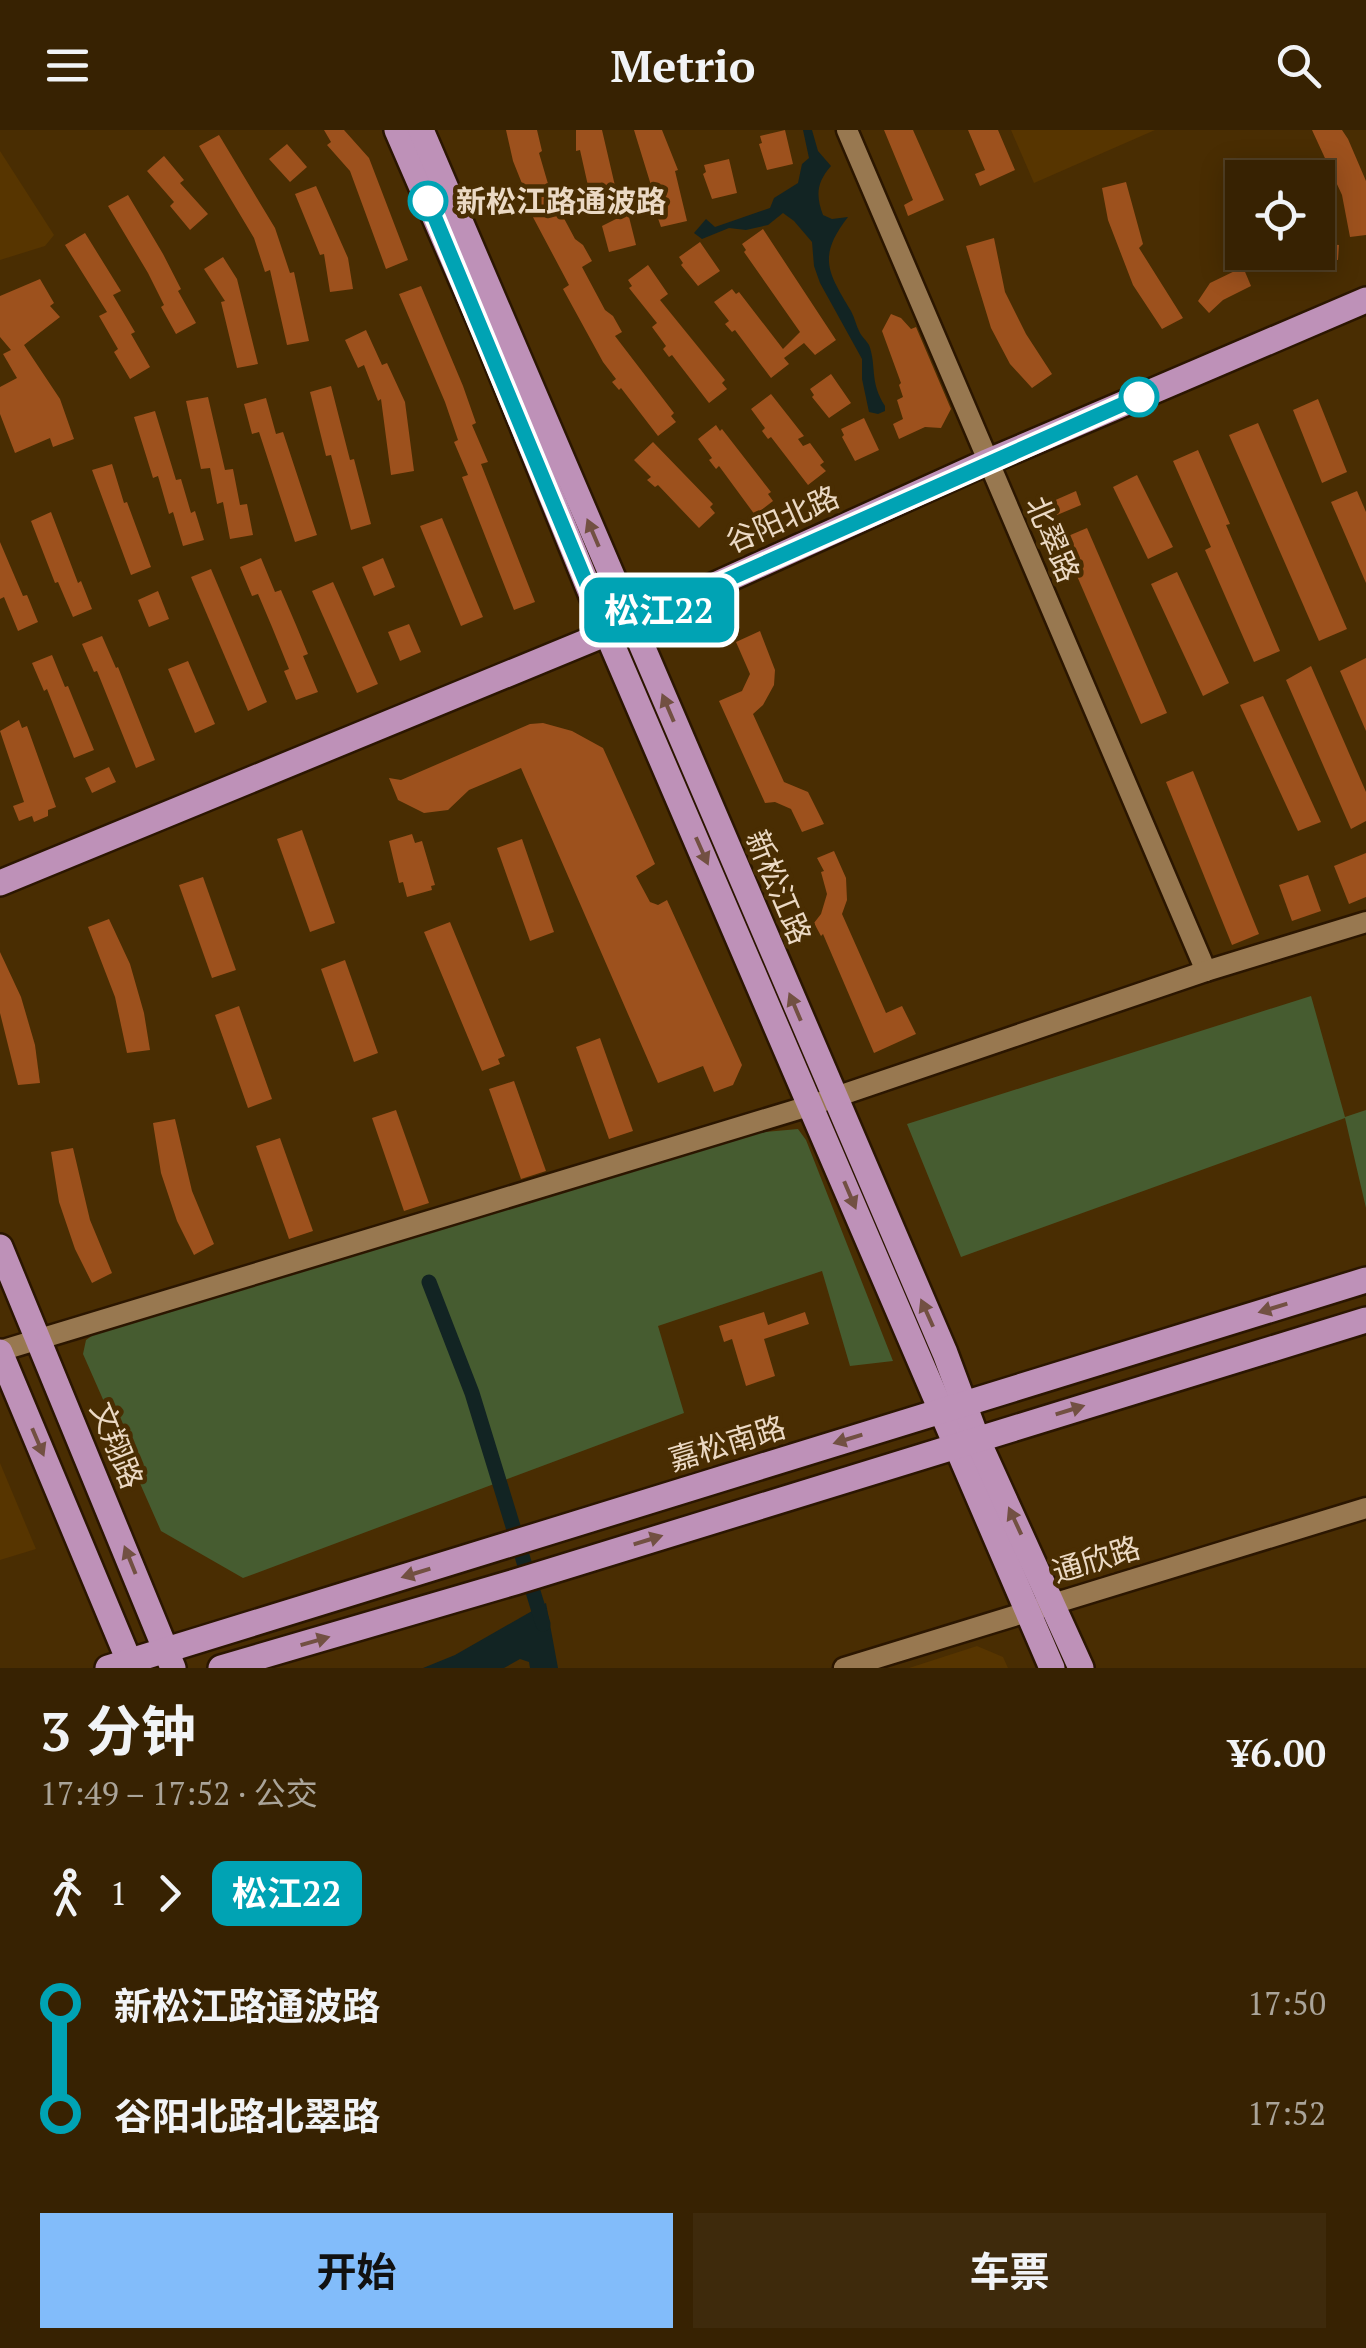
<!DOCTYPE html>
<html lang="zh">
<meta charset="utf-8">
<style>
:root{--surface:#372202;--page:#3e2a0c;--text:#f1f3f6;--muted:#aaa499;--line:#513f24;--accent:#82bcfa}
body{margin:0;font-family:"PT Serif","Noto Sans SC",serif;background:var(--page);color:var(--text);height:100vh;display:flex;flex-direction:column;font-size:38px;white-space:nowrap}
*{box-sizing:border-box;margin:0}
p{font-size:32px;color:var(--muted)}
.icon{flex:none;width:55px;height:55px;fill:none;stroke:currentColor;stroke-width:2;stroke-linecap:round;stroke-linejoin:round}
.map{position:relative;height:1538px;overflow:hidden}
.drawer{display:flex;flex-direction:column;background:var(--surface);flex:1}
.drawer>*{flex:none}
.badge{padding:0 20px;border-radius:15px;font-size:35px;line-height:65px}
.fabs{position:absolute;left:1225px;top:30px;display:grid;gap:20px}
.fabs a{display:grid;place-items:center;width:110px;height:110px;border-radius:0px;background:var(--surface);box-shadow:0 5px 25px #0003,0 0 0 2px var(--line);font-size:50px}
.map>.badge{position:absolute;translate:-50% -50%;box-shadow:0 0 0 5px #fff}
.legs{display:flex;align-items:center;gap:15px;height:110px;padding:0 40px;font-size:32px}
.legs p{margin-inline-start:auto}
.overview{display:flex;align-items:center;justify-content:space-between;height:170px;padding:0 40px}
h1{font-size:55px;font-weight:700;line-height:75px}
.action{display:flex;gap:20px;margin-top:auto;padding:20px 40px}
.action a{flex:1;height:115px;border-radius:0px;background:var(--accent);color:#111;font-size:40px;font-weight:700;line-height:115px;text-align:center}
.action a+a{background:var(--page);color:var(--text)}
ul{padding:0 40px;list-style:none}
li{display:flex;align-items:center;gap:35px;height:110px;font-size:38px}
li i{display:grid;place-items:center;width:15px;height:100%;margin:0 12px;background:currentColor}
li i::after{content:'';width:25px;height:25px;margin:-12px;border:8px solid;border-radius:50%;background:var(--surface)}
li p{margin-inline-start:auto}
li:first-child i{background:linear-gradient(#0000 50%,currentColor 0)}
li:last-child i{background:linear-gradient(currentColor 50%,#0000 0)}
header{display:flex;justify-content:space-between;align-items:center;height:130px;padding:0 40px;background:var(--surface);font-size:45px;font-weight:700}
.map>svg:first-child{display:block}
</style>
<header><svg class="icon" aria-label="menu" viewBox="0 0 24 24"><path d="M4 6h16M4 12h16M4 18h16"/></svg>Metrio<svg class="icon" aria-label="search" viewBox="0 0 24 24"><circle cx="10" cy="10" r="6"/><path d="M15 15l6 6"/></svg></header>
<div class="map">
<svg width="1366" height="1538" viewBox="0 0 1366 1538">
<rect width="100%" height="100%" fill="#492d02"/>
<g fill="#573500">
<path d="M1011,0H1155L1034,53Z"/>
<path d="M0,21L54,105L45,116L0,130Z"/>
<path d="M0,1333L36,1419L0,1430Z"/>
<path d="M977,1516L1003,1527L1008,1538H909Z"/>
</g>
<g fill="#465c30">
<path d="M1311,866L1345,987L1366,980V1078L1345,988L961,1127L907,994Z"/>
<path d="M798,999L806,1010L893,1231L850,1236L822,1141L658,1196L684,1283L243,1448L161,1401L83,1224L86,1210L103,1198L753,1003Z"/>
</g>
<g fill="#122423">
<path d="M803,0H812L818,21L831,36C816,53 816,66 823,85L832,89L848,87C817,127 828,142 851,181C855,188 856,196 860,203C861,205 868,213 869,215C877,236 869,251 885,276V281L878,284L869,282L862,249V229L820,153L814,136L812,112L794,91L783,83L768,95L746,100L729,98L702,109L694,103L706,89L715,97L770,78L774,68L798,53L802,34L809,28Z"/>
<path d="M546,1473L558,1538H530L529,1532L520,1529L504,1538H423L455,1525Z"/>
</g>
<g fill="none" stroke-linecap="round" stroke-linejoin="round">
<path stroke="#122423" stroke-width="15" d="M429,1152L472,1263L543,1494"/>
</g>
<g fill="#9d511d">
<path d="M324,0H344L369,28L408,130L386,139L350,41L327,15L331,12Z"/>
<path d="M506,0H537L542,21L539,23L551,64L575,109L583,115L592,131L582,137L605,180L613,186L622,202L615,206L674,283L671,286L676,292L658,306L621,258L619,260L612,252L616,249L603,232L563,159L569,155L526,74L523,67L527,66L513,31Z"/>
<path d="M576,0H602L619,73L593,78L580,20L576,21Z"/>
<path d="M634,0H662L678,40L675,41L687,91L661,97L652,71L660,67L659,64L654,65Z"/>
<path d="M785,0L793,34L767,40L759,14L762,13L760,6Z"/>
<path d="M884,0H913L944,70L908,86L904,75L913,70Z"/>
<path d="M968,0H998L1015,40L980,56L975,44L985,40Z"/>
<path d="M1312,0H1342L1348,9L1366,51V105L1350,107L1342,65Z"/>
<path d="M219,5L275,98L290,143L294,142L309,211L287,215L270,140L265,142L254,108L199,16Z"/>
<path d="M287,14L307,37L290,52L269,29Z"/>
<path d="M164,26L184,50L180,53L208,84L190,100L170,76L174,72L147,41Z"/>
<path d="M729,29L737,63L712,69L703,44L706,42L704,35Z"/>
<path d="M1126,52L1143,114L1139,118L1183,188L1162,199L1133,155L1108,90L1102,58Z"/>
<path d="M316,56L348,128L353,159L330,162L324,124L320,125L295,64Z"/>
<path d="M128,65L163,124L181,159L178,161L196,193L176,204L161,177L164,175L148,143L108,76Z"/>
<path d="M628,83L636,115L609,122L602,96Z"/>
<path d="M763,99L836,210L815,225L804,213L784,228L789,234L771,248L735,200L732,202L725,194L729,191L714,172L732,159L736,164L739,162L783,219L800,202L744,122L746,120L742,114Z"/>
<path d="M85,103L121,161L113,165L135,202L131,204L150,237L130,249L114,222L118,219L99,186L107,182L65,115Z"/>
<path d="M994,108L1005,162L1026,204L1052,244L1032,258L1010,234L991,198L966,116Z"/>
<path d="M700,112L720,141L698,156L681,135L683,133L679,127Z"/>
<path d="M1318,113L1339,115L1338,130L1318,128L1284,141L1276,122H1318Z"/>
<path d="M223,127L237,149L258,234L237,238L221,172L225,171L204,139Z"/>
<path d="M648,135L668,164L660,170L725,250L722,253L727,259L709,273L672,225L669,227L663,219L666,216L652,197L657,193L629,158L632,156L628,150Z"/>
<path d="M1243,137L1251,156L1223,170L1209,183L1198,171L1210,153Z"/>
<path d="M40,149L54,173L50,176L60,187L24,215L60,269L74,309L53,317L50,308L15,323L0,284V257L17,248L3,224L11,220L0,207V166Z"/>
<path d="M421,156L463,256L476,293L472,295L488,332L481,334L535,472L514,480L462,347L468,345L454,312L458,310L445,272L399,164Z"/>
<path d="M891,184L901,188L911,199L916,197L951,279L941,298L925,297L899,309L893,294L903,289L897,270L903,267L899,255L901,253L882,201Z"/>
<path d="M366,200L382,235L387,233L405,272L414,341L391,345L381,269L378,271L364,235L358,238L345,210Z"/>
<path d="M831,244L851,273L829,288L812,267L814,265L810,259Z"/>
<path d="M331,256L350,330L354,329L371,394L351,400L331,325L326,326L310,262Z"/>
<path d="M771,264L804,306L798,309L803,316L810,313L824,332L820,335L826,341L808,355L771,307L768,309L762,301L765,298L751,279Z"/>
<path d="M208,267L225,340L233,339L240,375L247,374L253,405L230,409L223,372L217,374L210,338L201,339L186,271Z"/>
<path d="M266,268L276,304L283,302L317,405L295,412L259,302L252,304L244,274Z"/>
<path d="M1318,269L1347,342L1322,353L1293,280Z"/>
<path d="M155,281L176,350L181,349L191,383L195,381L204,410L183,416L173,382L169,384L158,346L153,348L134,287Z"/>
<path d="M864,288L879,320L855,331L842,307L844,305L841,299Z"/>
<path d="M1258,293L1347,499L1319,511L1229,305Z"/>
<path d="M716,295L720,301L722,299L771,362L768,364L773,371L755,385L719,336L716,339L709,330L712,328L698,309Z"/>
<path d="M653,312L713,374L710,377L715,383L699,398L658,355L655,357L647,350L651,347L634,330Z"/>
<path d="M1198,320L1230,394L1226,395L1280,521L1254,532L1205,420L1211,417L1173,331Z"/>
<path d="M112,334L124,373L127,372L151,437L131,445L92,340Z"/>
<path d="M1137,345L1173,417L1148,429L1113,357Z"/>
<path d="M1076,361L1081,375L1057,385L1051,372Z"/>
<path d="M1357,361L1366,382V453L1331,372Z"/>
<path d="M51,382L78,453L81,451L92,479L73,487L58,452L55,453L31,391Z"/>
<path d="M442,388L483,487L461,496L420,396Z"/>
<path d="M1087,398L1167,583L1141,594L1061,409Z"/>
<path d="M0,412L23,466L27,465L38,492L18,501L4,467L0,469Z"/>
<path d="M261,428L275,462L281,460L296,495L308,524L303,526L318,562L296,570L284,541L289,539L272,497L258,464L252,466L240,437Z"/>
<path d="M383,428L395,457L374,466L362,437Z"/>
<path d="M211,439L267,572L248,581L191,447Z"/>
<path d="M1177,442L1229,553L1203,566L1151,454Z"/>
<path d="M333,452L378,554L357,563L312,461Z"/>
<path d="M158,461L169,489L149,497L138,470Z"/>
<path d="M409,494L421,522L400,531L388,502Z"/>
<path d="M760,501L775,540L774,555L763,575L753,584L784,652L808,662L824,694L802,702L791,679L775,672L765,673L719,571L742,561L750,544L736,512Z"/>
<path d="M102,506L116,538L118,537L155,630L136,638L97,541L94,542L82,514Z"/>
<path d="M52,525L65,557L68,556L94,620L74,628L47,559L44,561L32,533Z"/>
<path d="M1366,528V601L1340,541Z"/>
<path d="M188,531L215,594L195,603L168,539Z"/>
<path d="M1311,536L1366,662V691L1351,699L1286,550Z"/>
<path d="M1263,566L1321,692L1298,701L1240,575Z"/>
<path d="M19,590L22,598L27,596L56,677L48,680V686L34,692L32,686L19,691L13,676L24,672L0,601Z"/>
<path d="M543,593L572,601L603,618L655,734L636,746L650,772L658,775L667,770L742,935L733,955L714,962L703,936L658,953L521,638L469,660L448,680L424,683L398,670L389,648L401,650L530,594Z"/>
<path d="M109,637L116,652L92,663L85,648Z"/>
<path d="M1193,641L1259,804L1232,815L1166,652Z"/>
<path d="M302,700L335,793L310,802L277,709Z"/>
<path d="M412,704L415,713L422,711L435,755L431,756L432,760L407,767L403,752L399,753L389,711Z"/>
<path d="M522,709L554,802L530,811L497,718Z"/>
<path d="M834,721L846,748L847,770L842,784L886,883L902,876L916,904L874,923L823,804L821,806L814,793L821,784L827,764L821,742L824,741L817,728Z"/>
<path d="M1366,723V767L1349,774L1334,736Z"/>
<path d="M1308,745L1321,781L1292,791L1279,755Z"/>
<path d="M203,747L236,840L212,848L179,755Z"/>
<path d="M109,789L130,834L144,883L150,920L127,923L115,867L88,797Z"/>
<path d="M450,792L505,926L498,929L500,934L482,941L424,802Z"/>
<path d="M0,822L21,867L35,915L40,953L18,955L0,883Z"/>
<path d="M345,830L378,923L354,932L321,839Z"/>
<path d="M239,876L272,969L248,978L215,885Z"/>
<path d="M600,908L633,1001L609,1009L576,917Z"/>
<path d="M514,951L546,1041L521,1049L489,959Z"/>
<path d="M396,980L429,1073L404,1081L372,988Z"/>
<path d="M175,989L192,1061L214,1114L194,1125L177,1091L161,1043L153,993Z"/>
<path d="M280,1008L313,1101L289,1109L256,1016Z"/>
<path d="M73,1018L90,1090L112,1143L92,1153L75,1119L59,1072L51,1022Z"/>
<path d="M764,1182L768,1195L805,1182L809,1194L764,1209L775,1246L746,1256L732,1209L724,1212L719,1196Z"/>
</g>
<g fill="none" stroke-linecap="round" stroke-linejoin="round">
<defs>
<g id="minor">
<path d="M847,0L1206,841"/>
<path d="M0,1221L812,975L1206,841L1366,792"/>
<path d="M844,1538L1366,1378"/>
</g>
<g id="major">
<path d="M397,0L484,201L607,503L1052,1538"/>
<path d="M421,0L945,1223L977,1309L1081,1538"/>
<path d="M0,753L622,497L987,332L1366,170"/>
<path d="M0,1117L173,1538"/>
<path d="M0,1222L132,1538"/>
<path d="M108,1538L1366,1150"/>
<path d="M221,1538L515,1452L1366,1190"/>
</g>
</defs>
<use href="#minor" stroke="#2b1600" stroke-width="25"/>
<use href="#major" stroke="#2b1600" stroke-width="30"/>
<use href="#minor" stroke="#987850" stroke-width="20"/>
<use href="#major" stroke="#be91b8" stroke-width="25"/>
</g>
<defs><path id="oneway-solid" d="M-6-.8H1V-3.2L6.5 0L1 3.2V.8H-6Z" transform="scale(2.5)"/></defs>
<g fill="#725042">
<use href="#oneway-solid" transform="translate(593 403) rotate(-113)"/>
<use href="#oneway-solid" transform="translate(668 578) rotate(-113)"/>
<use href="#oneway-solid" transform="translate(702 721) rotate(66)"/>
<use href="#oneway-solid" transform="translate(795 877) rotate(-113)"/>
<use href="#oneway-solid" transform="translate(850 1065) rotate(67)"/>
<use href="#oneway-solid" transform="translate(1273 1178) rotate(163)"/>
<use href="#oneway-solid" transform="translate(927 1183) rotate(-114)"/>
<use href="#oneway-solid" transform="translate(1070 1280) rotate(-17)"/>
<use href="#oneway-solid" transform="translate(848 1309) rotate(163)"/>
<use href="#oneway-solid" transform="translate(38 1312) rotate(67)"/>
<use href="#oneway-solid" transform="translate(1015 1391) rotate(-115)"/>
<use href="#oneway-solid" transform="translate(648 1410) rotate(-17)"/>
<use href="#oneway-solid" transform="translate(130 1430) rotate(-112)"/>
<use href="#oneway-solid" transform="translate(416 1443) rotate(163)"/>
<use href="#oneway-solid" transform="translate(315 1511) rotate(-16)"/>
</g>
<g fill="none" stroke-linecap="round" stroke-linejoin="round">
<defs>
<path id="line-1" d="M428,71L607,503L1139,267"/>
</defs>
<use href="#line-1" stroke="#fff" stroke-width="22"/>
<use href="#line-1" stroke="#00a3b4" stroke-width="15"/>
</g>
<g fill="#fff" stroke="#00a3b4" stroke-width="5">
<circle cx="428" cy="71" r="18"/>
<circle cx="1139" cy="267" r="18"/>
</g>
<g text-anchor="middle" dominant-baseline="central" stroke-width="9" stroke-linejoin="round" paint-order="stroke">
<g font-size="30" font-weight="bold" fill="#ebd9c4" stroke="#492d02" text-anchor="start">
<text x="456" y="71">新松江路通波路</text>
</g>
<g font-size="30" fill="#ebd9c4" stroke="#492d02">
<text transform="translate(782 389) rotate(-24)">谷阳北路</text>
<text transform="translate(1053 409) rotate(67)">北翠路</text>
<text transform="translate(779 757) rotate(67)">新松江路</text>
<text transform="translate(727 1313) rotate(-17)">嘉松南路</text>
<text transform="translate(117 1315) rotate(68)">文翔路</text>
<text transform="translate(1096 1429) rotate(-17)">通欣路</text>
</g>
</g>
</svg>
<div class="fabs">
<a><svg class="icon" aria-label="locate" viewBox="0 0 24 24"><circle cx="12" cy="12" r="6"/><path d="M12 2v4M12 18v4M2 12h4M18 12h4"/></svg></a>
</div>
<b class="badge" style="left:659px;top:480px;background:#00a3b4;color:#fff">松江22</b>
</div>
<section class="drawer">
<div class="overview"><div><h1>3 分钟</h1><p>17:49 – 17:52 · 公交</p></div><b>¥6.00</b></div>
<div class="legs"><svg class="icon" aria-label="walk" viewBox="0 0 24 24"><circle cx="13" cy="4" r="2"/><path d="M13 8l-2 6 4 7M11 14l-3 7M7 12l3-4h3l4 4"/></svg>1<svg class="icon" aria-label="forward" viewBox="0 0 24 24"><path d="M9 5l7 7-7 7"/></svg><b class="badge" style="background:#00a3b4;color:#fff">松江22</b></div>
<ul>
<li><i style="color:#00a3b4"></i><b>新松江路通波路</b><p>17:50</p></li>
<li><i style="color:#00a3b4"></i><b>谷阳北路北翠路</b><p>17:52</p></li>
</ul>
<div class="action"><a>开始</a><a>车票</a></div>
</section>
